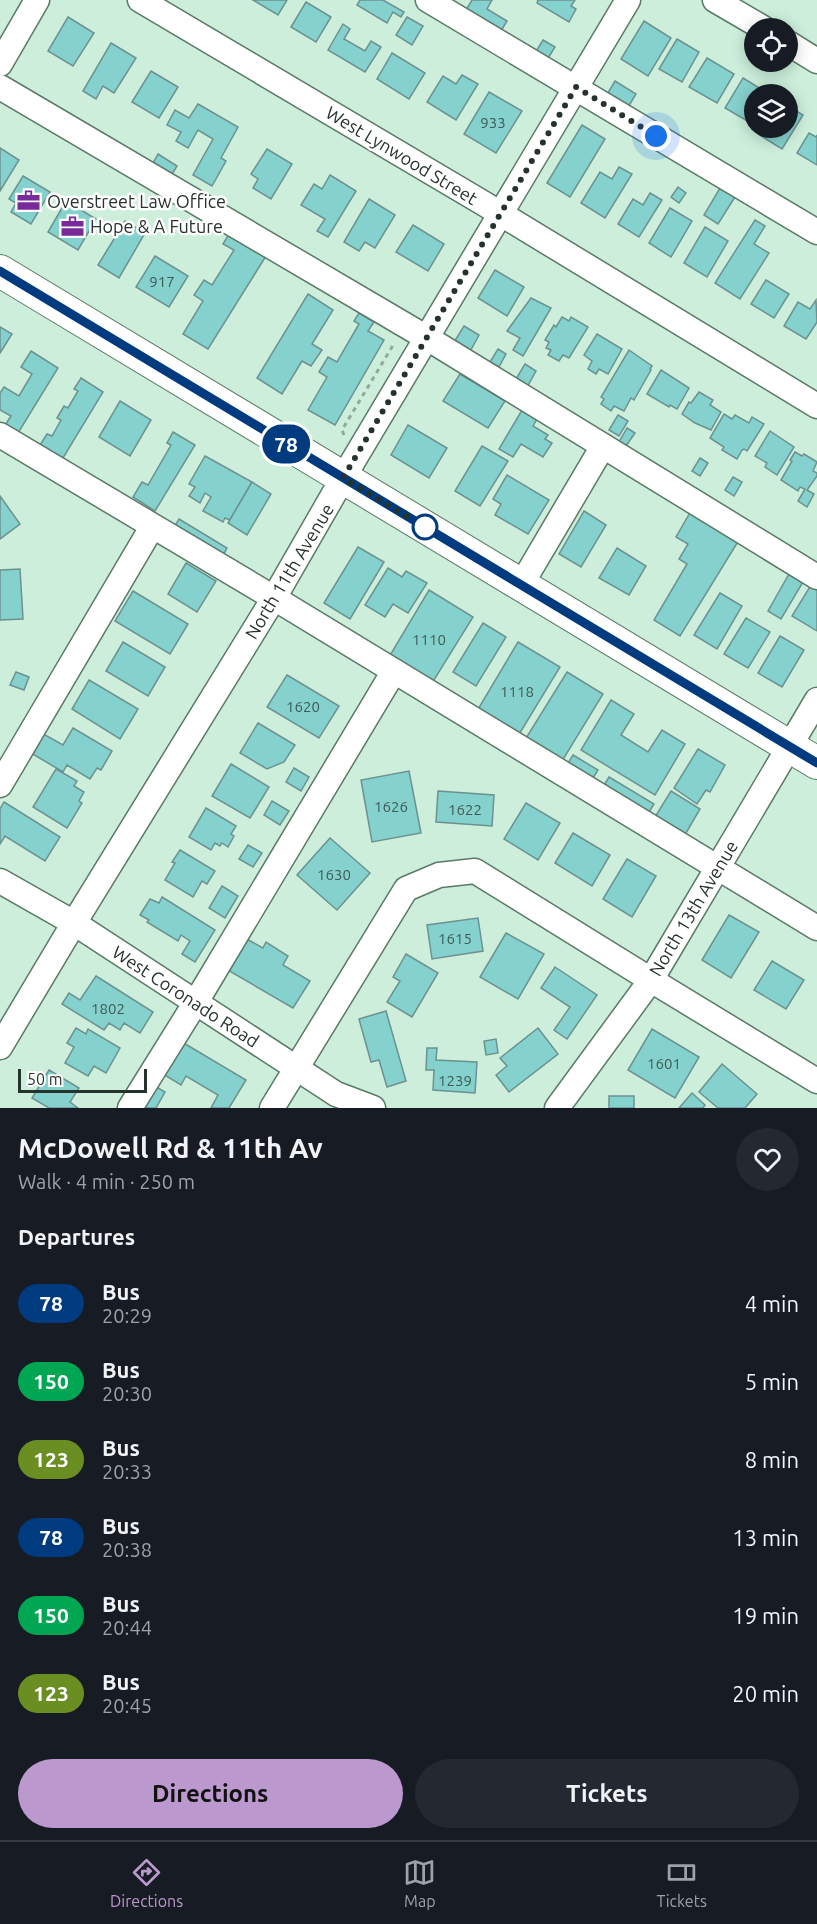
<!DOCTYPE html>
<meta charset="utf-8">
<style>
:root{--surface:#171b24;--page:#242831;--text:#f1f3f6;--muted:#9ea1a6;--line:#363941;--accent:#bb98cd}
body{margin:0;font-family:Ubuntu,sans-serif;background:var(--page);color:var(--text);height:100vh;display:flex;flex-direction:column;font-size:22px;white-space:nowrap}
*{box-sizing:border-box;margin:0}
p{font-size:20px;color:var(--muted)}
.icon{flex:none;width:33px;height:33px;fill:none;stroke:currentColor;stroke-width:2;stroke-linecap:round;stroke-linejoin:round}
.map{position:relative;height:1108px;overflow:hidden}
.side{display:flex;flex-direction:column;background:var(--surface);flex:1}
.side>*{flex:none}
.badge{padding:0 12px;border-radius:20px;font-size:21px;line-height:39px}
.fabs{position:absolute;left:744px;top:18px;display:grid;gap:12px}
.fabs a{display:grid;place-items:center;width:54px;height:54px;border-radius:50%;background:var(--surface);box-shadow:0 3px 15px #0003;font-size:30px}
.scale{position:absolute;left:18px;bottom:15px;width:129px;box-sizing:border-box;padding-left:6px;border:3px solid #26332c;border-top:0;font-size:16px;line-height:21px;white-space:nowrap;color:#26332c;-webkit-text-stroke:4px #fff;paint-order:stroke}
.you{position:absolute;width:30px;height:30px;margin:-15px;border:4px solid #fff;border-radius:50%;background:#1a73e8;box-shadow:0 0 0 9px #1a73e833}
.map>.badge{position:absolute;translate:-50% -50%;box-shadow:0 0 0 3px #fff}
h2{padding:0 18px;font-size:22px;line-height:54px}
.round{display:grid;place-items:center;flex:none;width:63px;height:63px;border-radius:32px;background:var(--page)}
.overview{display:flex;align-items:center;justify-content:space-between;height:102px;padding:0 18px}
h1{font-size:28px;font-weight:700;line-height:45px}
.cta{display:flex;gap:12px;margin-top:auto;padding:12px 18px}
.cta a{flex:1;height:69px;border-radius:36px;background:var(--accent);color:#111;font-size:24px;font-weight:700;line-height:69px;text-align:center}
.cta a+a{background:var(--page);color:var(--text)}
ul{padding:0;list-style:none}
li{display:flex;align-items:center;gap:18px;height:78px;padding:0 18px}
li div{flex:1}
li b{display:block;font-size:22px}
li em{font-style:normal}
li .badge{min-width:66px;font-weight:700;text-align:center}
.tabs{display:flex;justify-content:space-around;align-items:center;height:84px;border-top:2px solid var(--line);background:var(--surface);font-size:16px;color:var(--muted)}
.tabs a{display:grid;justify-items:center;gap:3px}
.tabs .current{color:var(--accent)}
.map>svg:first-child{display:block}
</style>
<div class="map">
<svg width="817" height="1108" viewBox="0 0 817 1108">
<rect width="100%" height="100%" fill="#cceedb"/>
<g fill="#85d1cd" stroke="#6b9290" stroke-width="1.5">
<path d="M253,0H287L278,15Z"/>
<path d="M360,0H383L404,12L401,17L393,12L387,23L357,5Z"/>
<path d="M472,0H492L487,9L507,21L498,36L463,15Z"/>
<path d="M538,0H575L571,6L576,9L569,22L537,3Z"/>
<path d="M306,2L331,17L316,42L291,27Z"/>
<path d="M68,17L94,33L73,66L48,51Z"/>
<path d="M407,17L423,26L412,45L396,35Z"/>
<path d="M644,21L671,38L648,76L621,59Z"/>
<path d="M343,24L350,29L344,39L365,51L371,41L381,47L365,72L328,50Z"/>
<path d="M677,39L699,52L682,82L659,69Z"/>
<path d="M543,40L555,47L547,60L535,53Z"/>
<path d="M111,43L136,58L114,93L103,86L96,99L83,91Z"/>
<path d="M392,53L425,73L409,99L377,79Z"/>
<path d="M707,58L734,74L717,103L689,87Z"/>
<path d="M151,71L178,87L159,118L132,102Z"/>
<path d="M462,75L478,84L456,120L427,102L443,76L456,84Z"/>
<path d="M743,78L769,94H754V112L749,122L725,108Z"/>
<path d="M615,81L636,94L627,109L606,96Z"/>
<path d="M489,92L522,111L496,153L464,134Z"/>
<path d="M198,104L238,127L221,158L226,161L212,186L193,175L213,139L198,130L188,148L176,141L181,132L167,125L175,110L189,118Z"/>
<path d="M788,106L803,115L782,149L758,134L762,128H788Z"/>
<path d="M582,125L605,139L570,197L547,183Z"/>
<path d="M809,133L816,137L817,135V165L797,153Z"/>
<path d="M0,148L19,160L0,191Z"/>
<path d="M267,149L292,164L271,199L253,188L258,179L251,174Z"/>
<path d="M158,154L177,166L171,176L152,165Z"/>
<path d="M619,167L632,174L605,218L581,203L600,172L612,179Z"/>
<path d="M330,175L356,191L328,237L317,231L325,219L301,205L314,184L322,189Z"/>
<path d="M23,176L50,192L31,224L11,212L16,203L9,199Z"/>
<path d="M678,187L686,193L679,203L671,197Z"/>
<path d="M720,188L735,197L718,224L704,215Z"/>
<path d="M650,193L662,200L639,237L618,224L633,199L643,205Z"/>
<path d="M369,199L395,215L375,248L365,242L359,251L344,242Z"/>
<path d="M66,201L96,219L78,250L48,232Z"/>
<path d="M670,208L692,221L671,257L649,243Z"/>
<path d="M755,220L765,226L754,244L769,253L740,299L715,283Z"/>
<path d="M125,221L145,233L119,278L98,265Z"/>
<path d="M413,225L444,244L428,271L396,252Z"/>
<path d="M705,227L728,241L707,277L684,263Z"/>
<path d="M229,234L266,256L208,349L183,334L203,301L194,295L204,280L212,285L234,250L223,244Z"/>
<path d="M155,256L188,276L169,307L136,287Z"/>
<path d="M495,270L524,287L507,316L478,298Z"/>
<path d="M766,280L789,294L774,318L751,304Z"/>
<path d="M308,294L333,310L312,344L322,350L311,366L302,361L282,394L257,378Z"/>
<path d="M531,298L551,308L523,356L513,350L520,338L507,331Z"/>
<path d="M816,300L817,322L806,339L784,326L798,302L810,309Z"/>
<path d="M359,313L374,322L368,331L384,340L335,425L308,410L327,377L319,372L328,357L337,362L359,324L354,321Z"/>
<path d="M562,317L569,321L571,317L588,327L569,358L563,355L559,361L548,355L551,350L546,348L549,342L545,340L554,325L556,327Z"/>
<path d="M464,326L479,335L467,357L451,347Z"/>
<path d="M0,327L12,334L0,353Z"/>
<path d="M597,334L622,349L608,374L599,369L596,374L588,369L592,361L584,355Z"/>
<path d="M498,349L506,354L499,367L490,362Z"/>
<path d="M629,350L652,366L650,369L651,370L634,400L631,398L624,411L614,406L611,411L601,404L604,399L601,397Z"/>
<path d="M31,351L58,368L15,438L2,430L11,416L0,410V393L4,387L19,396L32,374L21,367Z"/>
<path d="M525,364L536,371L525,391L513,384Z"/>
<path d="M661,370L689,388L677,409L670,405L669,407L647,394Z"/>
<path d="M460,374L505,401L488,428L443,401Z"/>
<path d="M81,378L103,392L63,458L40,445L47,434L52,436L61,420L57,418L64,406L68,408L78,391L74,389Z"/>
<path d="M699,392L713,400L710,405L721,412L711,430L695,423L682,414L689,402L691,403Z"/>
<path d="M120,401L151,420L130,456L99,437Z"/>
<path d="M522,410L537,419L533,426L548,435L545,439L552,443L543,457L521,444L513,457L499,449Z"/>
<path d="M724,414L732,419L735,415L749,423L752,417L764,424L747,451L744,449L742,450L737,459L722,450L724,447L710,438Z"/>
<path d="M618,415L628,421L619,436L609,430Z"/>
<path d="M408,425L447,448L429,478L391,455Z"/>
<path d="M627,428L635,433L626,446L619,442Z"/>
<path d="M770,431L794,447L777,475L765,467L767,463L755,456Z"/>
<path d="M173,432L195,445L155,511L133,497L142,482L148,485L171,445L167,443Z"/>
<path d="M482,446L508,461L480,506L455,491Z"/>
<path d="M795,452L802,456L804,454L817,462L813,471L817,473V476L807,490L814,494L807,507L798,501L805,489L800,487L798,491L781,480L792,461L790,460Z"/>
<path d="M205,456L252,482L230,520L225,518L223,522L203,511L211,497L205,493L200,503L189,496L195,487L189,484Z"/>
<path d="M700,458L708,463L700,476L692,471Z"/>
<path d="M507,475L549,500L528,534L495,515L501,504L493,499Z"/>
<path d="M733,477L742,482L734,496L725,490Z"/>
<path d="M252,482L271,494L247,535L228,523Z"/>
<path d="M0,496L20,524L0,539Z"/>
<path d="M584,511L606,525L581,567L559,554Z"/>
<path d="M691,511L739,540L680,636L654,620L687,564L679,559L688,544L676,537Z"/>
<path d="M179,519L227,548L220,561L171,532Z"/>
<path d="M358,547L384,562L350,619L324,603Z"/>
<path d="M617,548L646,566L629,595L599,578Z"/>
<path d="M186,563L216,581L197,612L168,594Z"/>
<path d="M388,568L402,577L406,571L427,583L408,613L393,604L385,617L365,605Z"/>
<path d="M20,569L23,619L0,620V570Z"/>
<path d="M789,574L803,582L781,619L768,611Z"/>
<path d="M811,585L817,589V631L792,616Z"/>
<path d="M429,590L473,617L429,688L386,662Z"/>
<path d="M133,591L188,624L170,654L115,621Z"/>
<path d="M720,593L742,606L717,649L694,635Z"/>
<path d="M746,618L770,632L748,668L724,654Z"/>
<path d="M483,623L506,637L476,686L453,672Z"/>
<path d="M780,636L804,650L782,687L758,673Z"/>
<path d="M123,642L165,667L148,696L106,671Z"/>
<path d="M518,642L560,667L515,741L474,716Z"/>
<path d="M16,672L29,677L24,690L10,685Z"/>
<path d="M567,672L603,694L559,766L523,743Z"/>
<path d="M287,675L339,706L319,738L267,707Z"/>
<path d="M89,680L138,709L120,739L72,709Z"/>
<path d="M611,700L634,714L621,735L648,752L662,730L685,744L655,795L581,750Z"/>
<path d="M258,723L295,745L284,762L267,769L240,753Z"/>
<path d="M73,728L112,751L101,770L97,768L90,779L67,765L63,772L26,750L38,731L63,745Z"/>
<path d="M698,749L725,765L710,792L706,790L697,804L674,788Z"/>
<path d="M573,755L598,770L590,783L565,768Z"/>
<path d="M231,764L269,787L250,818L212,796Z"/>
<path d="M294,768L309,777L301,791L286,782Z"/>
<path d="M56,769L77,781L74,786L84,792L79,801L82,803L67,828L33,807Z"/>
<path d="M409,771L421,833L372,842L361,780Z"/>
<path d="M609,777L654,804L646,817L601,790Z"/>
<path d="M438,791L494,795L492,826L436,822Z"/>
<path d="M671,791L700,809L682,840L652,822Z"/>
<path d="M272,801L289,811L280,825L264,815Z"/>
<path d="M4,802L60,837L45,861L5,836L0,844V809Z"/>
<path d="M526,803L560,823L538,860L504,839Z"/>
<path d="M206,808L236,826L231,834L234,836L228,847L222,843L220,846L215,843L211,850L189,837Z"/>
<path d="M573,833L610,855L592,886L555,863Z"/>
<path d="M330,838L370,873L337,910L297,875Z"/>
<path d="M248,845L262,853L253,867L239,859Z"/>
<path d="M180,850L215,871L207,884L202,881L193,897L165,880L175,863L172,862Z"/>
<path d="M627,859L656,876L632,917L603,899Z"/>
<path d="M222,886L238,896L225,918L209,908Z"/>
<path d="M162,897L215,930L195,962L182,954L190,941L181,935L178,941L147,922L149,920L140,915L150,899L159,903Z"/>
<path d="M729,915L759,932L731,978L702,960Z"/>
<path d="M478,918L483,951L432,959L427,925Z"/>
<path d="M506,933L544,954L518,999L480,977Z"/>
<path d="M245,938L263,948L266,942L288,956L283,965L310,981L293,1008L226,969Z"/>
<path d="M406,954L438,973L412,1017L387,1002L400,981L393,977Z"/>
<path d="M772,961L804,980L786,1009L754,990Z"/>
<path d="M555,967L597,995L567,1039L554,1030L570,1007L541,988Z"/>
<path d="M96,976L153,1012L140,1033L124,1023L120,1030L109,1023L104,1030L62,1004L69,993L80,1000Z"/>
<path d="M386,1011L406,1081L387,1087L379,1060L371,1062L359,1019Z"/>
<path d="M76,1028L86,1034L88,1029L120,1048L106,1073L94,1066L88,1076L65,1063L74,1047L67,1043Z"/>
<path d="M538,1028L558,1054L509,1092L496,1075L507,1066L500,1058Z"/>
<path d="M652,1029L699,1057L675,1098L628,1070Z"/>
<path d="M496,1039L498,1053L486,1055L484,1041Z"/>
<path d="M182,1042L246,1080L229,1108H211L218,1095L186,1076L181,1085L163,1074Z"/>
<path d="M427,1048H437L436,1060L477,1062L475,1093L433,1090L434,1070H426Z"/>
<path d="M722,1064L757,1094L745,1108H718L699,1092Z"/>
<path d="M49,1070L79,1088L70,1102L78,1108H49L32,1098Z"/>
<path d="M148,1082L165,1092L156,1108H147L136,1102Z"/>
<path d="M692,1093L705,1105L703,1108H679Z"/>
<rect x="609" y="1096" width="25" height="12"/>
</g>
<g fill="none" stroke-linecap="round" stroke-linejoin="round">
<defs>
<g id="minor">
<path d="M140,0L483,203L817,406"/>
<path d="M428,0L817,232"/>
<path d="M715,0L763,28"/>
<path d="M788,43L817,61"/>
<path d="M0,64L37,0"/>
<path d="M0,87L427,338L817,577"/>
<path d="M0,435L274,598L817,928"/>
<path d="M521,585L603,446"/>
<path d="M0,785L152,527"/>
<path d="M0,881L74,923L336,1094L373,1108"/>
<path d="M0,1047L74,923L274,598L343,478L628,0"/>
<path d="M130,1108L196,1002L394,671"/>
<path d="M272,1108L406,889L439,875L475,871L651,980L817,1081"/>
<path d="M557,1108L651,980L817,700"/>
</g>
<path id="major" d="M0,271L817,763"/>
</defs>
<use href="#minor" stroke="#5b7968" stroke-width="27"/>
<use href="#major" stroke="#5b7968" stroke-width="34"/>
<path stroke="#90aa9c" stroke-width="3" stroke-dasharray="4.5 4.5" stroke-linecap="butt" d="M344,435L342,430L395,342"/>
<use href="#minor" stroke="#fff" stroke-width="24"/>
<use href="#major" stroke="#fff" stroke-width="32"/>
</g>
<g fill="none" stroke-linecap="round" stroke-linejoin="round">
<defs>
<path id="line" d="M0,271L817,763"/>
</defs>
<use href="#line" stroke="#fff" stroke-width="14"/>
<use href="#line" stroke="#003b80" stroke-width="9"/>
<path stroke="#26332c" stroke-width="6" stroke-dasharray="0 10.8" d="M425,527L343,478L576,87L656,136"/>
</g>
<defs>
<symbol id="office-bare" viewBox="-9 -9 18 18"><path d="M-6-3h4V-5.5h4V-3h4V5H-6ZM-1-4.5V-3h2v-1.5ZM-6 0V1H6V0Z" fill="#78299a" stroke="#fff" stroke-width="2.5" paint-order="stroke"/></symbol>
</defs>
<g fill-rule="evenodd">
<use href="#office-bare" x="12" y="184" width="33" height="33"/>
<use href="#office-bare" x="56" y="210" width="33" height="33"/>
</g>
<circle fill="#fff" stroke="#003b80" stroke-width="3" cx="425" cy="527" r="12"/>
<g text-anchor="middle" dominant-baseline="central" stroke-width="5" stroke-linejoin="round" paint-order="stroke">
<g font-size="15" fill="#3e5a54">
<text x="493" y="122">933</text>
<text x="162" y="281">917</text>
<text x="429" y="639">1110</text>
<text x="517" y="691">1118</text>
<text x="303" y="706">1620</text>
<text x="391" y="806">1626</text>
<text x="465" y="809">1622</text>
<text x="334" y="874">1630</text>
<text x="455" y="938">1615</text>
<text x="108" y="1008">1802</text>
<text x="664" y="1063">1601</text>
<text x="455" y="1080">1239</text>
</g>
<g font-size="18" fill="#26332c" stroke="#fff">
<text transform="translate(402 155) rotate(31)">West Lynwood Street</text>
<text transform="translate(289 571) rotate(-59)">North 11th Avenue</text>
<text transform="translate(693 908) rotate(-59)">North 13th Avenue</text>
<text transform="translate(186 996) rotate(33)">West Coronado Road</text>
</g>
<g font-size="18" fill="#26332c" stroke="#fff" text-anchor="start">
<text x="47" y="201">Overstreet Law Office</text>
<text x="90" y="226">Hope &amp; A Future</text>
</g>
</g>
</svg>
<div class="fabs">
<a><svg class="icon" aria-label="locate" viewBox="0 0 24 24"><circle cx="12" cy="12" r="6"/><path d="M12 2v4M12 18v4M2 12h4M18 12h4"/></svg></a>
<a><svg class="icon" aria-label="layers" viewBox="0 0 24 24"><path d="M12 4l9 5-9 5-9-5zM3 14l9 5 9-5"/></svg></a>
</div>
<div class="scale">50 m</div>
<div class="you" style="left:656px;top:136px"></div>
<b class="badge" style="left:286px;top:444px;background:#003b80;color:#fff">78</b>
</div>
<section class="side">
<div class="overview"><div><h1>McDowell Rd &amp; 11th Av</h1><p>Walk · 4 min · 250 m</p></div><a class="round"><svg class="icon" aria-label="heart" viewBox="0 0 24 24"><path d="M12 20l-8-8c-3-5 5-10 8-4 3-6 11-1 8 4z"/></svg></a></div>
<h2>Departures</h2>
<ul>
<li><span class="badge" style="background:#003b80;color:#fff">78</span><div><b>Bus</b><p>20:29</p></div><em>4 min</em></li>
<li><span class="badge" style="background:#00a651;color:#fff">150</span><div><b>Bus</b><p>20:30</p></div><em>5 min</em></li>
<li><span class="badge" style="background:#6b8e23;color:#fff">123</span><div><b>Bus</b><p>20:33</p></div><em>8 min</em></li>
<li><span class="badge" style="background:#003b80;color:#fff">78</span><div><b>Bus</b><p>20:38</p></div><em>13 min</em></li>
<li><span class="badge" style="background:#00a651;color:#fff">150</span><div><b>Bus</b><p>20:44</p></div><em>19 min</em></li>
<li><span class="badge" style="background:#6b8e23;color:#fff">123</span><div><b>Bus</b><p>20:45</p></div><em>20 min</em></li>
</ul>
<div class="cta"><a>Directions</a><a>Tickets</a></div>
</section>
<nav class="tabs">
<a class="current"><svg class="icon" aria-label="directions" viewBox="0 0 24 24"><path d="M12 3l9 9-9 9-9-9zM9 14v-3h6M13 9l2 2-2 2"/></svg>Directions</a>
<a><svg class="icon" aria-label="map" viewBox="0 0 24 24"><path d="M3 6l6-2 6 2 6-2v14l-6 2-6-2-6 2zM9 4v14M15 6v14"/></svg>Map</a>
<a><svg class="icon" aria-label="tickets" viewBox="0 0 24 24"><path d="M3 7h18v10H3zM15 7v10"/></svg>Tickets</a>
</nav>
